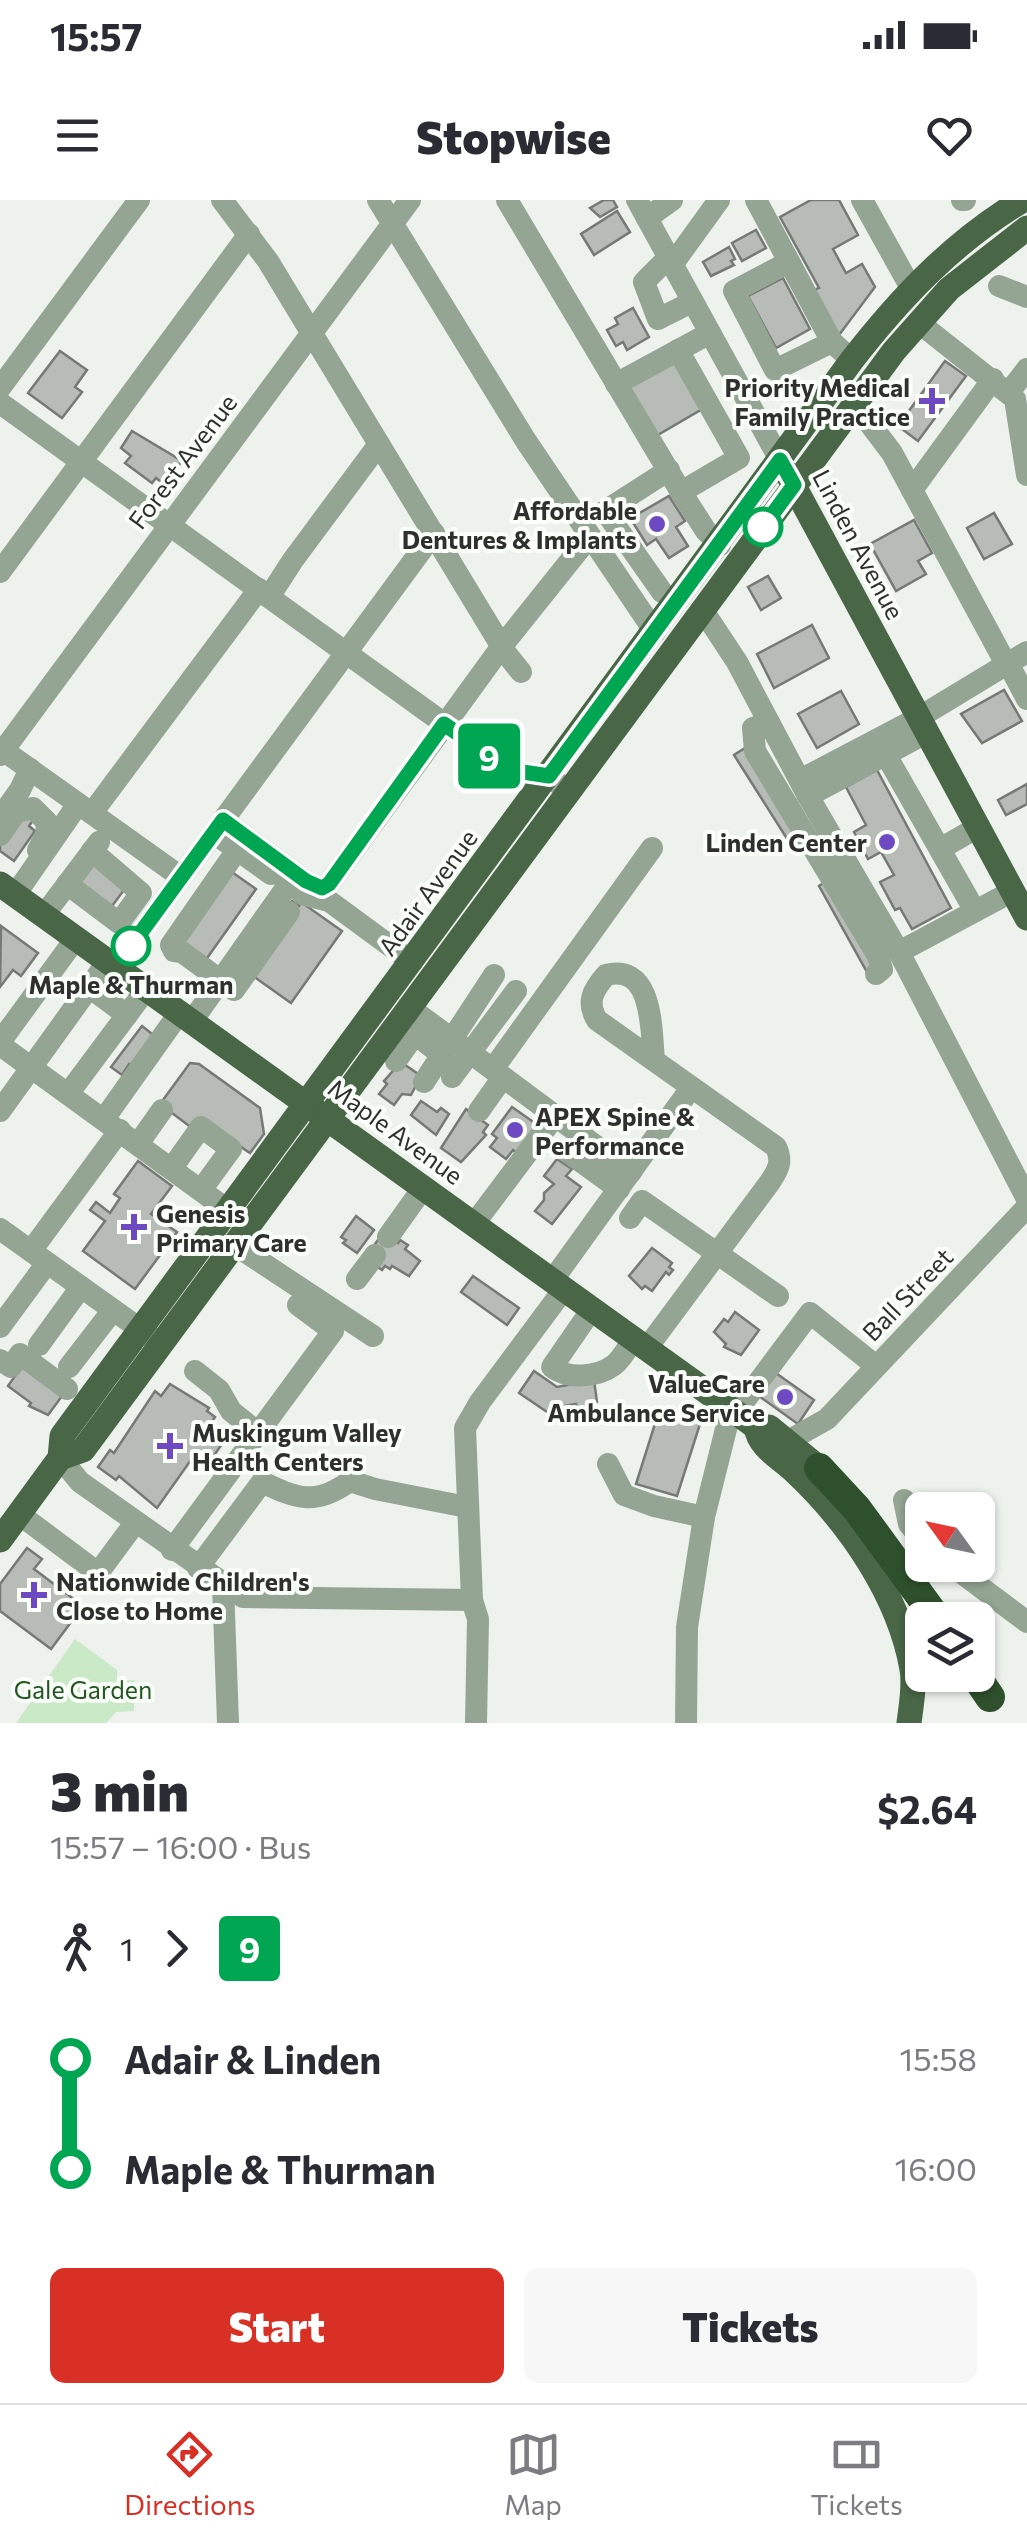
<!DOCTYPE html>
<meta charset="utf-8">
<style>
:root{--surface:#fff;--page:#f7f7f7;--text:#2b2b33;--muted:#7c7c81;--line:#e1e1e2;--accent:#d93025}
body{margin:0;font-family:Commissioner,sans-serif;background:var(--page);color:var(--text);height:100vh;display:flex;flex-direction:column;font-size:38px;white-space:nowrap}
*{box-sizing:border-box;margin:0}
p{font-size:32px;color:var(--muted)}
.icon{flex:none;width:55px;height:55px;fill:none;stroke:currentColor;stroke-width:2;stroke-linecap:round;stroke-linejoin:round}
.map{position:relative;height:1523px;overflow:hidden}
.panel{display:flex;flex-direction:column;background:var(--surface);flex:1}
.panel>*{flex:none}
.badge{padding:0 20px;border-radius:8px;font-size:35px;line-height:65px}
.needle{width:65px;rotate:303deg}
.fabs{position:absolute;left:905px;top:1292px;display:grid;gap:20px}
.fabs a{display:grid;place-items:center;width:90px;height:90px;border-radius:15px;background:var(--surface);box-shadow:0 2px 8px #0004;font-size:50px}
.map>.badge{position:absolute;translate:-50% -50%;box-shadow:0 0 0 5px #fff}
.legs{display:flex;align-items:center;gap:15px;height:110px;padding:0 50px;font-size:32px}
.legs p{margin-inline-start:auto}
.head{display:flex;align-items:center;justify-content:space-between;height:170px;padding:0 50px}
h1{font-size:55px;font-weight:800;line-height:75px}
.button{display:flex;gap:20px;margin-top:auto;padding:20px 50px}
.button a{flex:1;height:115px;border-radius:15px;background:var(--accent);color:#fff;font-size:40px;font-weight:800;line-height:115px;text-align:center}
.button a+a{background:var(--page);color:var(--text)}
ul{padding:0 50px;list-style:none}
li{display:flex;align-items:center;gap:35px;height:110px;font-size:38px}
li i{display:grid;place-items:center;width:15px;height:100%;margin:0 12px;background:currentColor}
li i::after{content:'';width:25px;height:25px;margin:-12px;border:8px solid;border-radius:50%;background:var(--surface)}
li p{margin-inline-start:auto}
li:first-child i{background:linear-gradient(#0000 50%,currentColor 0)}
li:last-child i{background:linear-gradient(currentColor 50%,#0000 0)}
.status{display:flex;justify-content:space-between;align-items:center;height:70px;padding:0 50px;background:var(--surface);direction:ltr}
.status svg{height:28px;fill:currentColor}
header{display:flex;justify-content:space-between;align-items:center;height:130px;padding:0 50px;background:var(--surface);font-size:45px;font-weight:800}
.tabs{display:flex;justify-content:space-around;align-items:center;height:140px;border-top:2px solid var(--line);background:var(--surface);font-size:28px;color:var(--muted)}
.tabs a{display:grid;justify-items:center;gap:5px}
.tabs .on{color:var(--accent)}
.map>svg:first-child{display:block}
</style>
<div class="status"><b>15:57</b><svg viewBox="0 0 49 12"><path d="M0 12V9h3v3zM5 12V6h3v6zM10 12V3h3v9zM15 12V0h3v12zM26 1h20v11H26zM47 4h2v5h-2z"/></svg></div>
<header><svg class="icon" aria-label="menu" viewBox="0 0 24 24"><path d="M4 6h16M4 12h16M4 18h16"/></svg>Stopwise<svg class="icon" aria-label="heart" viewBox="0 0 24 24"><path d="M12 20l-8-8c-3-5 5-10 8-4 3-6 11-1 8 4z"/></svg></header>
<div class="map">
<svg width="1027" height="1523" viewBox="0 0 1027 1523">
<rect width="100%" height="100%" fill="#edf2ed"/>
<path fill="#caeac7" d="M75,1439L117,1470V1481L135,1480L134,1511L116,1512L106,1523H16Z"/>
<g fill="#b7bcb7" stroke="#767975" stroke-width="2.5">
<path d="M604,0H613L617,7L600,17L590,8Z"/>
<path d="M811,0H839L858,35L833,49L846,73L862,64L875,87L836,139L810,92L819,88L780,17Z"/>
<path d="M617,11L630,32L594,55L581,34Z"/>
<path d="M756,30L766,48L742,61L732,43Z"/>
<path d="M729,47L735,59L731,61L734,65L711,76L703,62Z"/>
<path d="M783,78L810,129L776,148L748,96Z"/>
<path d="M633,108L649,137L627,150L623,142L616,146L607,130L618,124L615,118Z"/>
<path d="M60,151L87,170L75,187L82,192L62,218L28,193Z"/>
<path d="M675,157L704,208L656,236L627,185Z"/>
<path d="M945,161L966,176L918,241L898,226Z"/>
<path d="M132,231L182,261L165,285L156,278L152,283L125,263L131,256L121,248Z"/>
<path d="M669,296L685,321L676,327L688,346L669,358L656,339L647,345L632,321L638,318L636,315Z"/>
<path d="M994,313L1012,344L984,359L967,328Z"/>
<path d="M914,320L932,353L918,361L926,374L896,391L870,344Z"/>
<path d="M768,376L781,398L761,410L748,387Z"/>
<path d="M812,425L829,458L774,488L757,454Z"/>
<path d="M1004,490L1022,521L982,543L961,514Z"/>
<path d="M841,491L859,524L817,548L798,514Z"/>
<path d="M745,548L807,646L796,653L734,555Z"/>
<path d="M877,570L951,708L912,729L900,708L895,710L880,682L894,675L881,652L868,659L854,632L866,625L846,587Z"/>
<path d="M1027,584V604L1006,615L998,600Z"/>
<path d="M16,617L34,619L29,626L35,631L14,661L0,651V639Z"/>
<path d="M93,660L124,690L112,706L78,682Z"/>
<path d="M229,670L256,689L205,761L178,742Z"/>
<path d="M830,679L879,766L867,772L819,686Z"/>
<path d="M292,701L299,706L301,702L342,731L291,803L250,774Z"/>
<path d="M1,726L38,753L21,776L13,770L0,787Z"/>
<path d="M142,826L156,837L135,869L129,864L122,875L111,867Z"/>
<path d="M401,862L421,876L411,895L402,894L394,905L379,894L387,884L384,881Z"/>
<path d="M190,863L199,864L260,908L264,934L250,953L199,919L192,928L160,904Z"/>
<path d="M421,901L437,912L441,908L449,914L436,935L411,915Z"/>
<path d="M512,907L539,926L518,954L513,950L506,959L490,947L497,938L492,934Z"/>
<path d="M466,909L488,925L483,932L486,935L461,962L441,948Z"/>
<path d="M557,959L572,969L566,976L581,987L552,1024L535,1011L544,1000V993L554,984L544,976Z"/>
<path d="M138,961L172,986L151,1014L177,1032L135,1089L83,1051L105,1021L90,1010L96,1002L110,1013L120,998L114,994Z"/>
<path d="M356,1016L374,1030L357,1053L343,1043L346,1040L341,1037Z"/>
<path d="M383,1033L398,1043L400,1040L408,1045L405,1049L420,1061L409,1076L392,1066L390,1069L385,1066L382,1070L372,1063L370,1051Z"/>
<path d="M652,1048L672,1063L669,1067L673,1070L669,1075L666,1072L652,1091L645,1086L642,1089L629,1076Z"/>
<path d="M473,1076L519,1108L507,1125L461,1092Z"/>
<path d="M735,1112L759,1130L741,1155L724,1147L726,1144L714,1132L724,1119L728,1122Z"/>
<path d="M22,1166L62,1196L48,1215L29,1206L31,1203L8,1186Z"/>
<path d="M534,1171L557,1187L594,1180L597,1202L577,1210L576,1204L559,1207L553,1216L519,1193Z"/>
<path d="M773,1171L814,1200L798,1224L756,1194Z"/>
<path d="M170,1184L209,1208L207,1211L215,1217L207,1229L224,1241L213,1257L198,1250L157,1308L119,1276L116,1280L98,1267L110,1250L114,1253L155,1191L161,1196Z"/>
<path d="M675,1210L687,1214L685,1219L700,1224L677,1296L636,1284L659,1211L673,1215Z"/>
<path d="M27,1348L42,1359L34,1369L83,1406L51,1449L0,1411V1384Z"/>
</g>
<g fill="none" stroke-linecap="round" stroke-linejoin="round">
<g stroke="#94a593" stroke-width="22">
<path d="M222,0L268,61L505,452L521,472"/>
<path d="M378,0L526,241L655,432"/>
<path d="M507,0L681,292L706,331L720,345"/>
<path d="M637,0L780,260"/>
<path d="M756,0L832,142L843,152"/>
<path d="M862,0L911,88"/>
<path d="M962,0H965"/>
<path d="M647,18L672,0"/>
<path d="M668,58L644,82L658,119L692,102"/>
<path d="M789,62L734,91L775,170L832,142"/>
<path d="M672,65L719,0"/>
<path d="M999,86L1027,97"/>
<path d="M918,122L1015,199L1027,275"/>
<path d="M678,150L739,258L681,292"/>
<path d="M616,184L710,133"/>
<path d="M0,188L139,0"/>
<path d="M1010,191L1027,169"/>
<path d="M0,203L489,556L510,570L549,577L570,592"/>
<path d="M855,204L892,253L1006,464"/>
<path d="M912,290L993,179"/>
<path d="M0,372L249,34"/>
<path d="M662,392L605,311L669,270"/>
<path d="M269,397L293,360L379,244"/>
<path d="M702,409L737,462L808,596L899,752L1027,999"/>
<path d="M1008,463L1027,499"/>
<path d="M769,523L753,528L755,551L878,756L882,769L876,774"/>
<path d="M0,548L181,677"/>
<path d="M0,555L410,0"/>
<path d="M886,555L975,711"/>
<path d="M800,580L918,518L1027,452"/>
<path d="M808,596L926,533"/>
<path d="M92,613L259,389"/>
<path d="M0,618L20,590L30,569"/>
<path d="M223,620L306,681L322,688L329,684L502,446L590,336"/>
<path d="M214,633L271,674"/>
<path d="M0,635L16,612L33,608L47,622L46,635L38,650"/>
<path d="M940,649L978,627"/>
<path d="M67,684L119,723L141,693L92,651"/>
<path d="M302,694L329,701L412,762"/>
<path d="M15,695L78,604"/>
<path d="M44,715L99,642"/>
<path d="M899,752L1013,691"/>
<path d="M116,766L434,333"/>
<path d="M220,780L182,752L174,751L171,745L237,650"/>
<path d="M89,787L127,815"/>
<path d="M234,790L289,712"/>
<path d="M410,808L631,972"/>
<path d="M192,821L288,685"/>
<path d="M0,842L76,738"/>
<path d="M0,845L229,1011"/>
<path d="M396,861L415,834L442,855"/>
<path d="M493,869L652,648"/>
<path d="M452,877L516,791"/>
<path d="M424,882L494,775"/>
<path d="M68,894L147,788"/>
<path d="M0,911L108,761"/>
<path d="M479,911L503,877"/>
<path d="M104,919L180,812"/>
<path d="M138,944L162,910"/>
<path d="M565,950L619,989"/>
<path d="M172,968L201,927L231,949L201,990"/>
<path d="M630,1018L642,1001L778,1096"/>
<path d="M474,1024L555,916"/>
<path d="M0,1029L154,1139"/>
<path d="M388,1037L423,988"/>
<path d="M235,1045L373,1136"/>
<path d="M31,1051L120,930"/>
<path d="M357,1079L375,1055"/>
<path d="M552,1081L691,888"/>
<path d="M592,1109L552,1167C568,1180 598,1177 614,1165C622,1159 628,1147 634,1138"/>
<path d="M0,1127L47,1063"/>
<path d="M39,1145L81,1087"/>
<path d="M647,1148L770,982C778,970 783,962 776,947L597,820C586,802 593,790 606,775C653,763 651,828 654,860"/>
<path d="M0,1160L11,1167L20,1154L67,1189"/>
<path d="M69,1167L113,1110"/>
<path d="M195,1171L219,1190L231,1211L257,1232"/>
<path d="M736,1212L810,1113L876,1166"/>
<path d="M788,1241L827,1219L1027,1007"/>
<path d="M60,1258L80,1282L243,1397L472,1400"/>
<path d="M608,1264L624,1295L654,1306L704,1317"/>
<path d="M904,1300L909,1324L922,1339"/>
<path d="M19,1314L98,1373L135,1323"/>
<path d="M172,1350L333,1131L298,1105"/>
<path d="M951,1365L1027,1422"/>
<path d="M198,1368L262,1282C297,1299 316,1306 350,1281L375,1289L467,1307"/>
<path d="M223,1385L228,1523"/>
<path d="M476,1523L478,1419L472,1400L465,1228L480,1202L564,1089"/>
<path d="M686,1523L687,1427L704,1317L731,1209"/>
</g>
<g stroke="#496647" stroke-width="25">
<path d="M787,273L1027,718"/>
<path d="M0,684L756,1227"/>
<path d="M756,1227C759,1248 781,1258 795,1272C849,1323 899,1395 912,1469C915,1486 911,1506 909,1523"/>
<path d="M756,1227H769L819,1268"/>
<path d="M60,1258L83,1250L894,151L949,89L1027,28"/>
<path d="M0,1340L60,1258L62,1236L852,160C901,97 954,41 1023,0"/>
</g>
<g stroke="#2e502c" stroke-width="30">
<path d="M819,1268L857,1309L938,1420"/>
<path d="M975,1475L990,1497"/>
</g>
</g>
<g fill="none" stroke-linecap="round" stroke-linejoin="round">
<defs>
<path id="line-1" d="M131,746L223,620L306,681L322,688L329,684L444,524L510,570L549,576L780,260L794,285L763,327"/>
</defs>
<use href="#line-1" stroke="#fff" stroke-width="22"/>
<use href="#line-1" stroke="#00a651" stroke-width="15"/>
</g>
<g fill="#6e4ac2" stroke="#fafffa" stroke-width="4">
<path d="M927 186h10v10h10v10h-10v10h-10v-10h-10v-10h10z"/>
<circle cx="657" cy="324" r="10"/>
<circle cx="887" cy="642" r="10"/>
<circle cx="515" cy="930" r="10"/>
<path d="M129 1012h10v10h10v10h-10v10h-10v-10h-10v-10h10z"/>
<circle cx="785" cy="1197" r="10"/>
<path d="M165 1231h10v10h10v10h-10v10h-10v-10h-10v-10h10z"/>
<path d="M29 1380h10v10h10v10h-10v10h-10v-10h-10v-10h10z"/>
</g>
<g fill="#fff" stroke="#00a651" stroke-width="5">
<circle cx="763" cy="327" r="18"/>
<circle cx="131" cy="746" r="18"/>
</g>
<g text-anchor="middle" dominant-baseline="central" stroke-width="8" stroke-linejoin="round" paint-order="stroke">
<g font-size="25" font-weight="bold" fill="#2f302e" stroke="#fafffa" text-anchor="end">
<text x="910" y="187">Priority Medical<tspan x="910" dy="29">Family Practice</tspan></text>
<text x="637" y="310">Affordable<tspan x="637" dy="29">Dentures &amp; Implants</tspan></text>
<text x="867" y="642">Linden Center</text>
<text x="535" y="916" text-anchor="start">APEX Spine &amp;<tspan x="535" dy="29">Performance</tspan></text>
<text x="156" y="1013" text-anchor="start">Genesis<tspan x="156" dy="29">Primary Care</tspan></text>
<text x="765" y="1183">ValueCare<tspan x="765" dy="29">Ambulance Service</tspan></text>
<text x="192" y="1232" text-anchor="start">Muskingum Valley<tspan x="192" dy="29">Health Centers</tspan></text>
<text x="56" y="1381" text-anchor="start">Nationwide Children's<tspan x="56" dy="29">Close to Home</tspan></text>
</g>
<g font-size="25" fill="#2f302e" stroke="#fafffa">
<text transform="translate(182 261) rotate(-53)">Forest Avenue</text>
<text transform="translate(859 344) rotate(62)">Linden Avenue</text>
<text transform="translate(427 692) rotate(-54)">Adair Avenue</text>
<text transform="translate(396 931) rotate(36)">Maple Avenue</text>
<text transform="translate(907 1094) rotate(-46)">Ball Street</text>
</g>
<g font-size="25" font-weight="bold" fill="#2f302e" stroke="#fafffa">
<text x="131" y="784">Maple &amp; Thurman</text>
</g>
<g font-size="25" fill="#235621" stroke="#fafffa">
<text x="83" y="1489">Gale Garden</text>
</g>
</g>
</svg>
<div class="fabs">
<a><svg class="needle" viewBox="-14 -14 28 28"><path d="M0-13l5 13h-10z" fill="#e53935"/><path d="M0 13l5-13h-10z" fill="#7c7c81"/></svg></a>
<a><svg class="icon" aria-label="layers" viewBox="0 0 24 24"><path d="M12 4l9 5-9 5-9-5zM3 14l9 5 9-5"/></svg></a>
</div>
<b class="badge" style="left:489px;top:556px;background:#00a651;color:#fff">9</b>
</div>
<section class="panel">
<div class="head"><div><h1>3 min</h1><p>15:57 – 16:00 · Bus</p></div><b>$2.64</b></div>
<div class="legs"><svg class="icon" aria-label="walk" viewBox="0 0 24 24"><circle cx="13" cy="4" r="2"/><path d="M13 8l-2 6 4 7M11 14l-3 7M7 12l3-4h3l4 4"/></svg>1<svg class="icon" aria-label="forward" viewBox="0 0 24 24"><path d="M9 5l7 7-7 7"/></svg><b class="badge" style="background:#00a651;color:#fff">9</b></div>
<ul>
<li><i style="color:#00a651"></i><b>Adair &amp; Linden</b><p>15:58</p></li>
<li><i style="color:#00a651"></i><b>Maple &amp; Thurman</b><p>16:00</p></li>
</ul>
<div class="button"><a>Start</a><a>Tickets</a></div>
</section>
<nav class="tabs">
<a class="on"><svg class="icon" aria-label="directions" viewBox="0 0 24 24"><path d="M12 3l9 9-9 9-9-9zM9 14v-3h6M13 9l2 2-2 2"/></svg>Directions</a>
<a><svg class="icon" aria-label="map" viewBox="0 0 24 24"><path d="M3 6l6-2 6 2 6-2v14l-6 2-6-2-6 2zM9 4v14M15 6v14"/></svg>Map</a>
<a><svg class="icon" aria-label="tickets" viewBox="0 0 24 24"><path d="M3 7h18v10H3zM15 7v10"/></svg>Tickets</a>
</nav>
